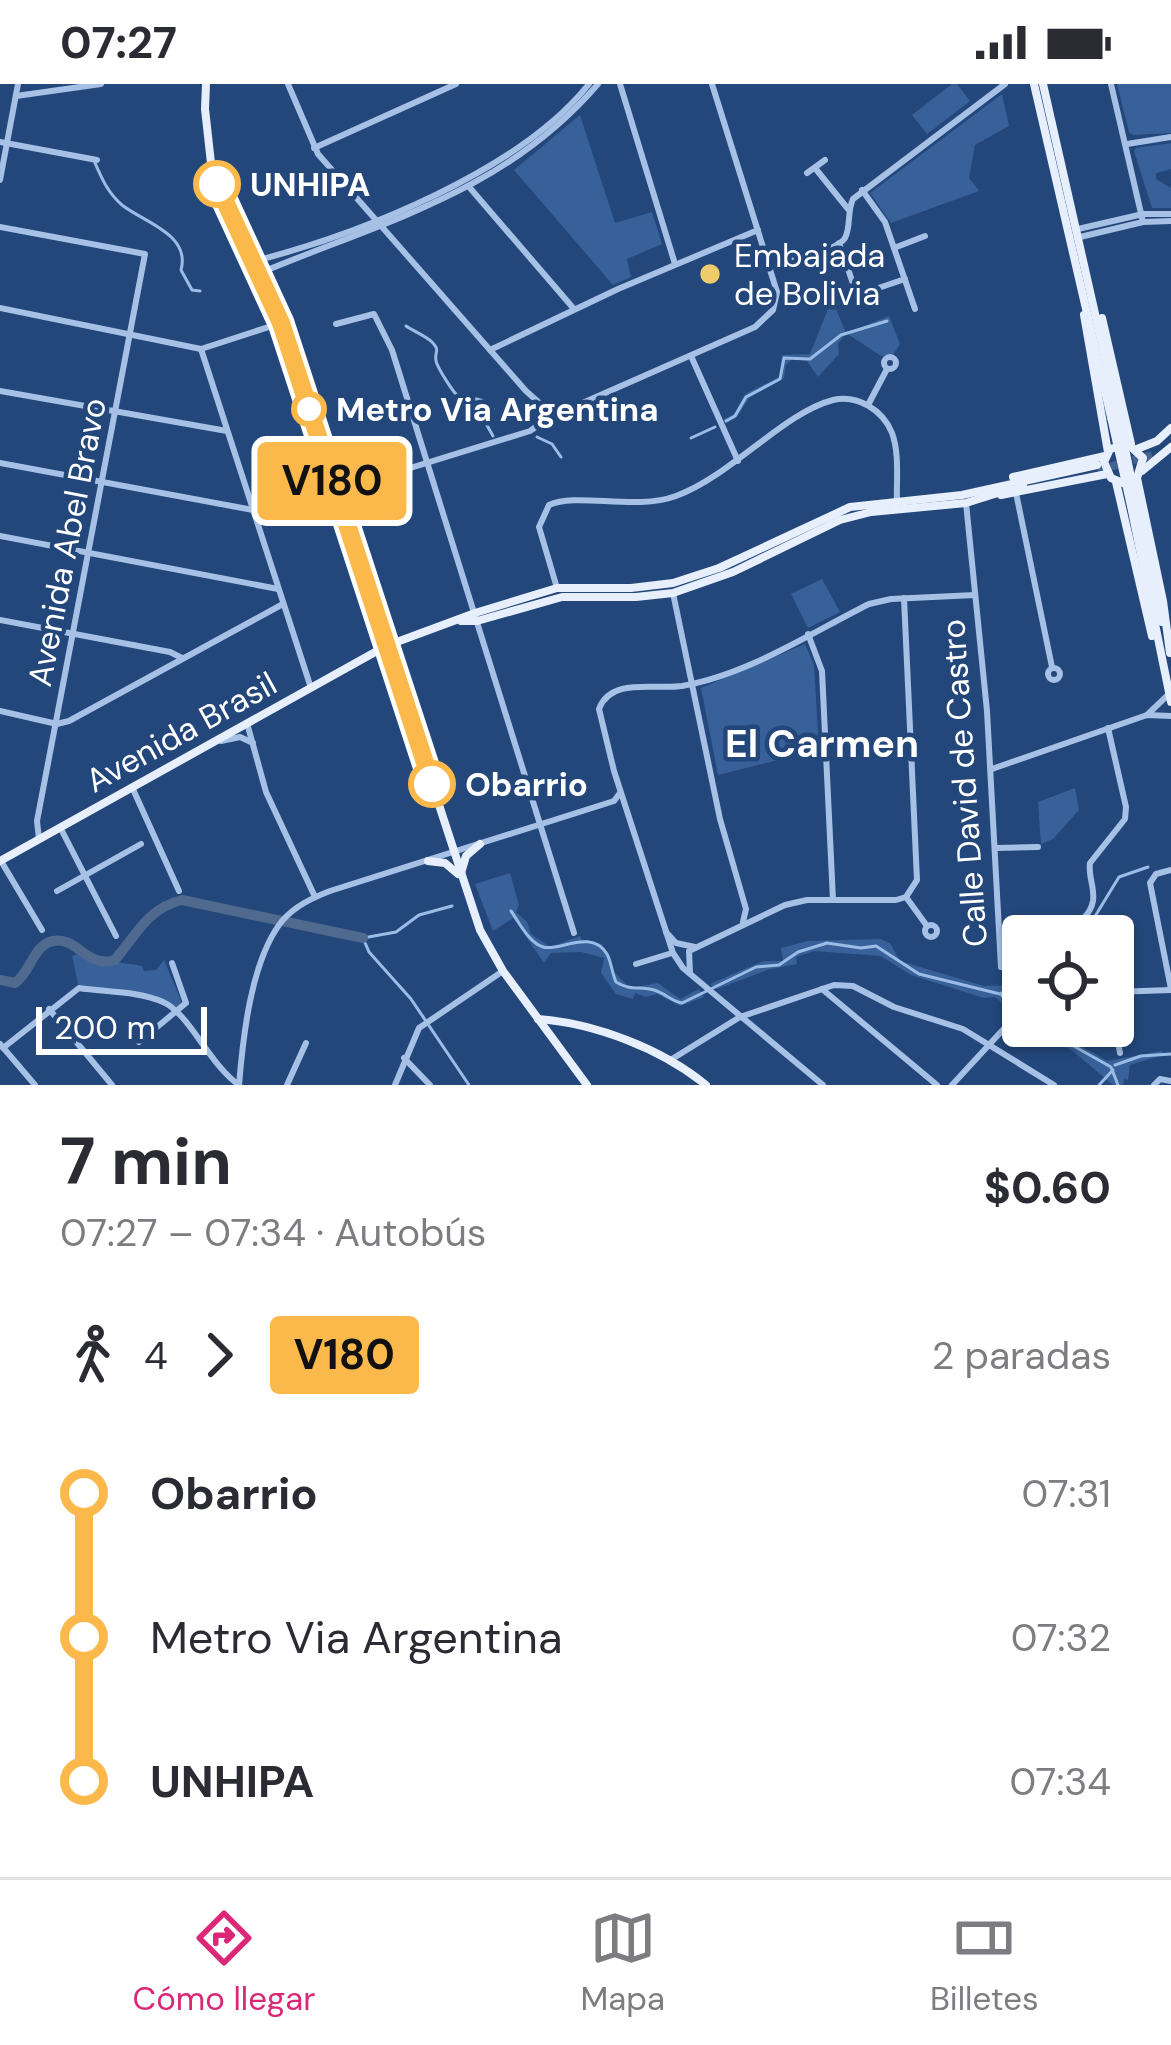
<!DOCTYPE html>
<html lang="es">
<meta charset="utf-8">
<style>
:root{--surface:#fff;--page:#f2f2f3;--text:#2b2b33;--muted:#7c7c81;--line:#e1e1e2;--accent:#db2777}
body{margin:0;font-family:"DM Sans",sans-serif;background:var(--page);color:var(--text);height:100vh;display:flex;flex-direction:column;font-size:45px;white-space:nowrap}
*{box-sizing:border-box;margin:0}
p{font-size:39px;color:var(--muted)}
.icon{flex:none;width:66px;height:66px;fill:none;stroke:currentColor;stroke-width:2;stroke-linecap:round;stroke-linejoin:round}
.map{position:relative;height:1001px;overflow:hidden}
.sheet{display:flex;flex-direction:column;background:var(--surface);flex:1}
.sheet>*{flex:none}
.badge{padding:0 24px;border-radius:9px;font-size:42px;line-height:78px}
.controls{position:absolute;left:1002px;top:831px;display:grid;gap:24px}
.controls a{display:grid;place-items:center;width:132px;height:132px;border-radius:12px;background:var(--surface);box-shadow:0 3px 9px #0004;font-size:60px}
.scale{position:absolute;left:36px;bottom:30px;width:171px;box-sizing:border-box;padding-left:12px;border:6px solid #fff;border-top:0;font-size:33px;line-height:42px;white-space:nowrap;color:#fff;-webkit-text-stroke:9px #23477b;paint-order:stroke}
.map>.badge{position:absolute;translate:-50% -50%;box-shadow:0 0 0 6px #fff}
.legs{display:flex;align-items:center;gap:18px;height:132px;padding:0 60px;font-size:39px}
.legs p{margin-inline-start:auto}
.headline{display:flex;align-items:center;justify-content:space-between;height:204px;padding:0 60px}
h1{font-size:66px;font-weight:700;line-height:90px}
ul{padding:0 60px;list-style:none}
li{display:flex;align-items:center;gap:42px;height:144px;font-size:45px}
li i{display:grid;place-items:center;width:18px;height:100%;margin:0 15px;background:currentColor}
li i::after{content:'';width:30px;height:30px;margin:-15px;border:9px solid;border-radius:50%;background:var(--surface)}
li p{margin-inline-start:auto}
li:first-child i{background:linear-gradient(#0000 50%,currentColor 0)}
li:last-child i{background:linear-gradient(currentColor 50%,#0000 0)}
.status{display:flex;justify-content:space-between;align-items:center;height:84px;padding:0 60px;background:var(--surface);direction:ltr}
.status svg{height:33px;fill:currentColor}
.tab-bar{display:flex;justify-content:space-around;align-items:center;height:168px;border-top:3px solid var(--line);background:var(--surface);font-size:33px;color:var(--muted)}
.tab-bar a{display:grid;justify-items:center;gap:6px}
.tab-bar .current{color:var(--accent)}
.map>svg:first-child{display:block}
</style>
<div class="status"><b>07:27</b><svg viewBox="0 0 49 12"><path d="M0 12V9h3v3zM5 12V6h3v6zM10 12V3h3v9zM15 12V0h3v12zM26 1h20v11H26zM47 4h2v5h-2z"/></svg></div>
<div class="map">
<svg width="1171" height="1001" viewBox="0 0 1171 1001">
<rect width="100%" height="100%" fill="#23477b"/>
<g fill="#376198">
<path d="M952,0H957L970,17L927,50L912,31Z"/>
<path d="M1117,0H1171V49L1133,51L1129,48Z"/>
<path d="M1002,10L1009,42L975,61L969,94L979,107L891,139L870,109Z"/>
<path d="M580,31L615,139L652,128L662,160L627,175L631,193L613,201L514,86Z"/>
<path d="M1171,59V85L1156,89V95L1171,104V124H1152L1134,67L1136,64Z"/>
<path d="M832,215L846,249L889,232L900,260L893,271L881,272L846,249L838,260L839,270L818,293L807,277L792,275L786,281L784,294L749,314L737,333L727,339L724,335L734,330L745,310L779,293L782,271L810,270Z"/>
<path d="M822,495L840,528L808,544L791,510Z"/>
<path d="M805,560L814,581L819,666L718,691L701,604Z"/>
<path d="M1075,704L1079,726L1053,755L1041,760L1038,718Z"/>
<path d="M510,789L519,821L516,828L527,838L531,850L550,863L580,852L582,856L602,860L614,888L630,904L658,899L680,915L699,905L704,913L680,922L657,910L646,913L635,909L633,915L616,910L601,889L604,874L581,868L551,869L544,879L513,834L493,847L475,800Z"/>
<path d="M880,855L890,859L900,877L984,902L1020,901L1017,880L1023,877V916L1009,925L995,913L984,914L911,891L881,872L814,867L796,873L797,880L767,886L717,905L710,900L763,877H783L781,864L808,857Z"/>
<path d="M83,868C100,880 122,877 142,882L144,887L156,886L164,876L182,919L177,923L168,917L79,904L72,872Z"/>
<path d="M1030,942C1048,942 1090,967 1107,977L1162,967L1163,971L1130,981L1128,996L1124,995L1123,1001H1113L1074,968Z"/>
</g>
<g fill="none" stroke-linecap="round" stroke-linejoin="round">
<g stroke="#9abce6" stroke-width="3">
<path d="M95,79C102,95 108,109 122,121C143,138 191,150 181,186L192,206L200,207"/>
<path d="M406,242C413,247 426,252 432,258C441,268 434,266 436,277C437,283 453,308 457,311C469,319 477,308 493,325L484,336L493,352"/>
<path d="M726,337L735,332L746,313L780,295L784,274L810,275L841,251L887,237"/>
<path d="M537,353L552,360L561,373"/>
<path d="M691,354L715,343"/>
<path d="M452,822L419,831L396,848L363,854L369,868L411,915L469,1001"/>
<path d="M511,827C519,838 529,859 543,863C559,868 591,844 607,870C611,877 612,889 616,898C630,907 640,902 654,906C665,909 671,917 682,919L756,883L779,881L798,868L827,859L861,864L876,862L919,890L1000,910L1013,922"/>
<path d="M1083,852L1119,793L1148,783"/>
<path d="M1023,880V898"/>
<path d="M1001,909L1019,907L1023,899"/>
<path d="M1038,942L1111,983L1118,1001"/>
<path d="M1115,981L1141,972L1171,970"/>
<path d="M1099,1001L1113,986"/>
</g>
<path stroke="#4f698f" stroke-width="10" d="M0,896L15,899C31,888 33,861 53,857C77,852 87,885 115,876C136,851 148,824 182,816L363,854"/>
<path stroke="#44638f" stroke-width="8" stroke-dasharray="8 4" stroke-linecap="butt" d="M1098,386L1152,371"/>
<g stroke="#a6c1e5" stroke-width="6">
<path d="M288,0L318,70L526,307L545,324L562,328L755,243L773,226L777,208L712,0"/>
<path d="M620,0L675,180"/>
<path d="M1111,0L1143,138"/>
<path d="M16,12L101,0"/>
<path d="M0,58L97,76"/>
<path d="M1127,60L1171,53"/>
<path d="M314,64L456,0"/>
<path d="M815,84L848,125"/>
<path d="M807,89L825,76"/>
<path d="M0,96L18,0"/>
<path d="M470,104L574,225"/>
<path d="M862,106L885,138L915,225"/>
<path d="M0,143L145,170L37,737L39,755"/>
<path d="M1078,145L1143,130H1171"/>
<path d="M1080,153L1143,138L1171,137"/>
<path d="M839,159L857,211"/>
<path d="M894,164L925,152"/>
<path d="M255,177C360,150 520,87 589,0"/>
<path d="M770,183C785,178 837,167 845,154C851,143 847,127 853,115L1005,0"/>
<path d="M260,189C387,136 505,108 598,0"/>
<path d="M837,218L905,195"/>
<path d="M0,224L201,265L281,239"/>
<path d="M336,240L374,230L392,266L574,849"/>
<path d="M201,265L311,604"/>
<path d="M490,266L618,205L758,146"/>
<path d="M691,272L738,377"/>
<circle cx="890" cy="279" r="6"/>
<path d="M0,307L227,347"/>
<path d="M868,321L887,285"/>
<path d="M0,379L253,426L320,405L336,407L530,347L544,337L545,324"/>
<path d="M1016,409L1052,583"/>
<path d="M966,419L987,627L1001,883"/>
<path d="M0,452L278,505"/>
<path d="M557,504L539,443L549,421C577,408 635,427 676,412C731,392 783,329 833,316C857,310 883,326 892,349C900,370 896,400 897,422"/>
<path d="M673,509L720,735L746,825L743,838"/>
<path d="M0,536L170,568L182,574"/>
<path d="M808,550L822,587L833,816"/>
<circle cx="1054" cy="590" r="6"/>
<path d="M0,627L57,640L69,637L283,520"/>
<path d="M1147,631L1169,610"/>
<path d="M247,639L266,708L315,813"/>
<path d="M221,657L240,653L253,659"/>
<path d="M992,685L1147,631L1171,632"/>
<path d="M132,703L179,807"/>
<path d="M60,743L116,852"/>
<path d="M996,764L1038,763"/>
<path d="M1,777L42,846"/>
<path d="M1171,786L1156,790L1150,799L1171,905"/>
<path d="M57,807L141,760"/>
<path d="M906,813L927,842"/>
<circle cx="931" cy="847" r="6"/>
<path d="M666,848L676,859L695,863"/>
<path d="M1095,850L1096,852"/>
<path d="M1000,855C1029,850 1086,853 1093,817C1095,804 1088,792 1090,779L1125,735L1126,723L1108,644"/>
<path d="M636,880L672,869"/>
<path d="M690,889L689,867L785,821L807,816H896L906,813L917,796L904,514"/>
<path d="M822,905L937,1001"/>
<path d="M1113,908L1171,906"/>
<path d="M49,925L112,1001"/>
<path d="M1113,931L1120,969"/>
<path d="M139,958L186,919L172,879"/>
<path d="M0,960L35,1001"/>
<path d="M3,964L79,904C105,908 139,907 163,918C189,929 209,980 239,1001"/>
<path d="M404,974L430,1001"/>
<path d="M672,975L740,933L834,901L853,902L894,923L963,945L1054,1001"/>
<path d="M239,1001C243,953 251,876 282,837C295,822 312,814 330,807L614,717L620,709"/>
<path d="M287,1001L306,959"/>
<path d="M395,1001L419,944L503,887"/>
<path d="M823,1001L683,884L673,869L614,687L599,625C611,593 654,606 682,602C747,591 811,549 869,520L891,515L975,511"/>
<path d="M952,1001L1023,924"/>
<path d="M1154,1001L1160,995L1171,997"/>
</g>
<g stroke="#e7effc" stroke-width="8">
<path d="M206,0L205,25L212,88L222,116L281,239L480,846L503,887L587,1001"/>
<path d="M1034,0L1111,333"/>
<path d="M1043,0L1118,331"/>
<path d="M1084,231L1108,368"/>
<path d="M1102,234L1131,360"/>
<path d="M1137,365L1157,357L1171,344"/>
<path d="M1142,387L1171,363"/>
<path d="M1013,393L1105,372"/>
<path d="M1137,394L1123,399L1111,394L1104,378L1110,365L1128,360L1143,374L1137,394L1163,517L1170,569"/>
<path d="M1116,398L1152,552"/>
<path d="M1001,411L1107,390"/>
<path d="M1131,422L1171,618"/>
<path d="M1137,422L1162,538"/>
<path d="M461,537H477L562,513H636L673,509L733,488L840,436L871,428L966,419L1023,401"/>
<path d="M0,777L386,562L475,529L557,504H631L673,499L719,484L850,423L962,411L1097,381"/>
<path d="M428,777L445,779L458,790"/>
<path d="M461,789L466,772L480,760"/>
<path d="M538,935C595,939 662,965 706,1001"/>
</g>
<g stroke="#e7effc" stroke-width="8">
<path d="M1118,331L1137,422"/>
<path d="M1111,333L1131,422"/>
</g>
</g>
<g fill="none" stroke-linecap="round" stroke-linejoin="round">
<defs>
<path id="line-1" d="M217,100L281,239L432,700"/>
</defs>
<use href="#line-1" stroke="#fff" stroke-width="27"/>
<use href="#line-1" stroke="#fcb94b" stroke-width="18"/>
</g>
<g fill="#fff" stroke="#fcb94b" stroke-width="6">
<circle cx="217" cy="100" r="21"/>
<circle cx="309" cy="325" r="15"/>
<circle cx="432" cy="700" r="21"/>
</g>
<circle fill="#efcc6a" stroke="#23477b" stroke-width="4.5" cx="710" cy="190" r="12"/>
<g text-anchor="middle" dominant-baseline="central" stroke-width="9" stroke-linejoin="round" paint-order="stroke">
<g font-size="33" font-weight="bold" fill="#fff" stroke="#23477b" text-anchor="start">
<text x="250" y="100">UNHIPA</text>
<text x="336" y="325">Metro Via Argentina</text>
<text x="465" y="700">Obarrio</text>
</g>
<g font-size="33" fill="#fff" stroke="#23477b" text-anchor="start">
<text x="734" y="171">Embajada<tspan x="734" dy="38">de Bolivia</tspan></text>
</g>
<g font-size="33" fill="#fff" stroke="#23477b">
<text transform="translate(67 458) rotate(-79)">Avenida Abel Bravo</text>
<text transform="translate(181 648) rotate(-29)">Avenida Brasil</text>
<text transform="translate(964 699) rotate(-94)">Calle David de Castro</text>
</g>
<g font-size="39" font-weight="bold" fill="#fff" stroke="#23477b">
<text x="822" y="659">El Carmen</text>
</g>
</g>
</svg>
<div class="controls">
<a><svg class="icon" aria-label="locate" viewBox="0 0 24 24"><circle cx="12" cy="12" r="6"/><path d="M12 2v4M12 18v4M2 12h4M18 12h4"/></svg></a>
</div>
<div class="scale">200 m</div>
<b class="badge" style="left:332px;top:397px;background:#fcb94b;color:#111">V180</b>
</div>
<section class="sheet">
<div class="headline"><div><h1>7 min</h1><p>07:27 – 07:34 · Autobús</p></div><b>$0.60</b></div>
<div class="legs"><svg class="icon" aria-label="walk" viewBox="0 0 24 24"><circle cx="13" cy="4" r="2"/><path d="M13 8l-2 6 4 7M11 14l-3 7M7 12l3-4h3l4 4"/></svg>4<svg class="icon" aria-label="forward" viewBox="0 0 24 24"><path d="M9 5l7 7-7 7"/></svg><b class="badge" style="background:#fcb94b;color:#111">V180</b><p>2 paradas</p></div>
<ul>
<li><i style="color:#fcb94b"></i><b>Obarrio</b><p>07:31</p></li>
<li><i style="color:#fcb94b"></i><span>Metro Via Argentina</span><p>07:32</p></li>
<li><i style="color:#fcb94b"></i><b>UNHIPA</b><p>07:34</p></li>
</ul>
</section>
<nav class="tab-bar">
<a class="current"><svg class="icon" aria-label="directions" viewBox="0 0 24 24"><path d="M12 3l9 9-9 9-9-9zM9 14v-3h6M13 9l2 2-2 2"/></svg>Cómo llegar</a>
<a><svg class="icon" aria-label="map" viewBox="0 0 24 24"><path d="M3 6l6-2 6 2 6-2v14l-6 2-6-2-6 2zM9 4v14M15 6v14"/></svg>Mapa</a>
<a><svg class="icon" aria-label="tickets" viewBox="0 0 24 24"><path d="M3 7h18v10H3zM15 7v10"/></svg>Billetes</a>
</nav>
